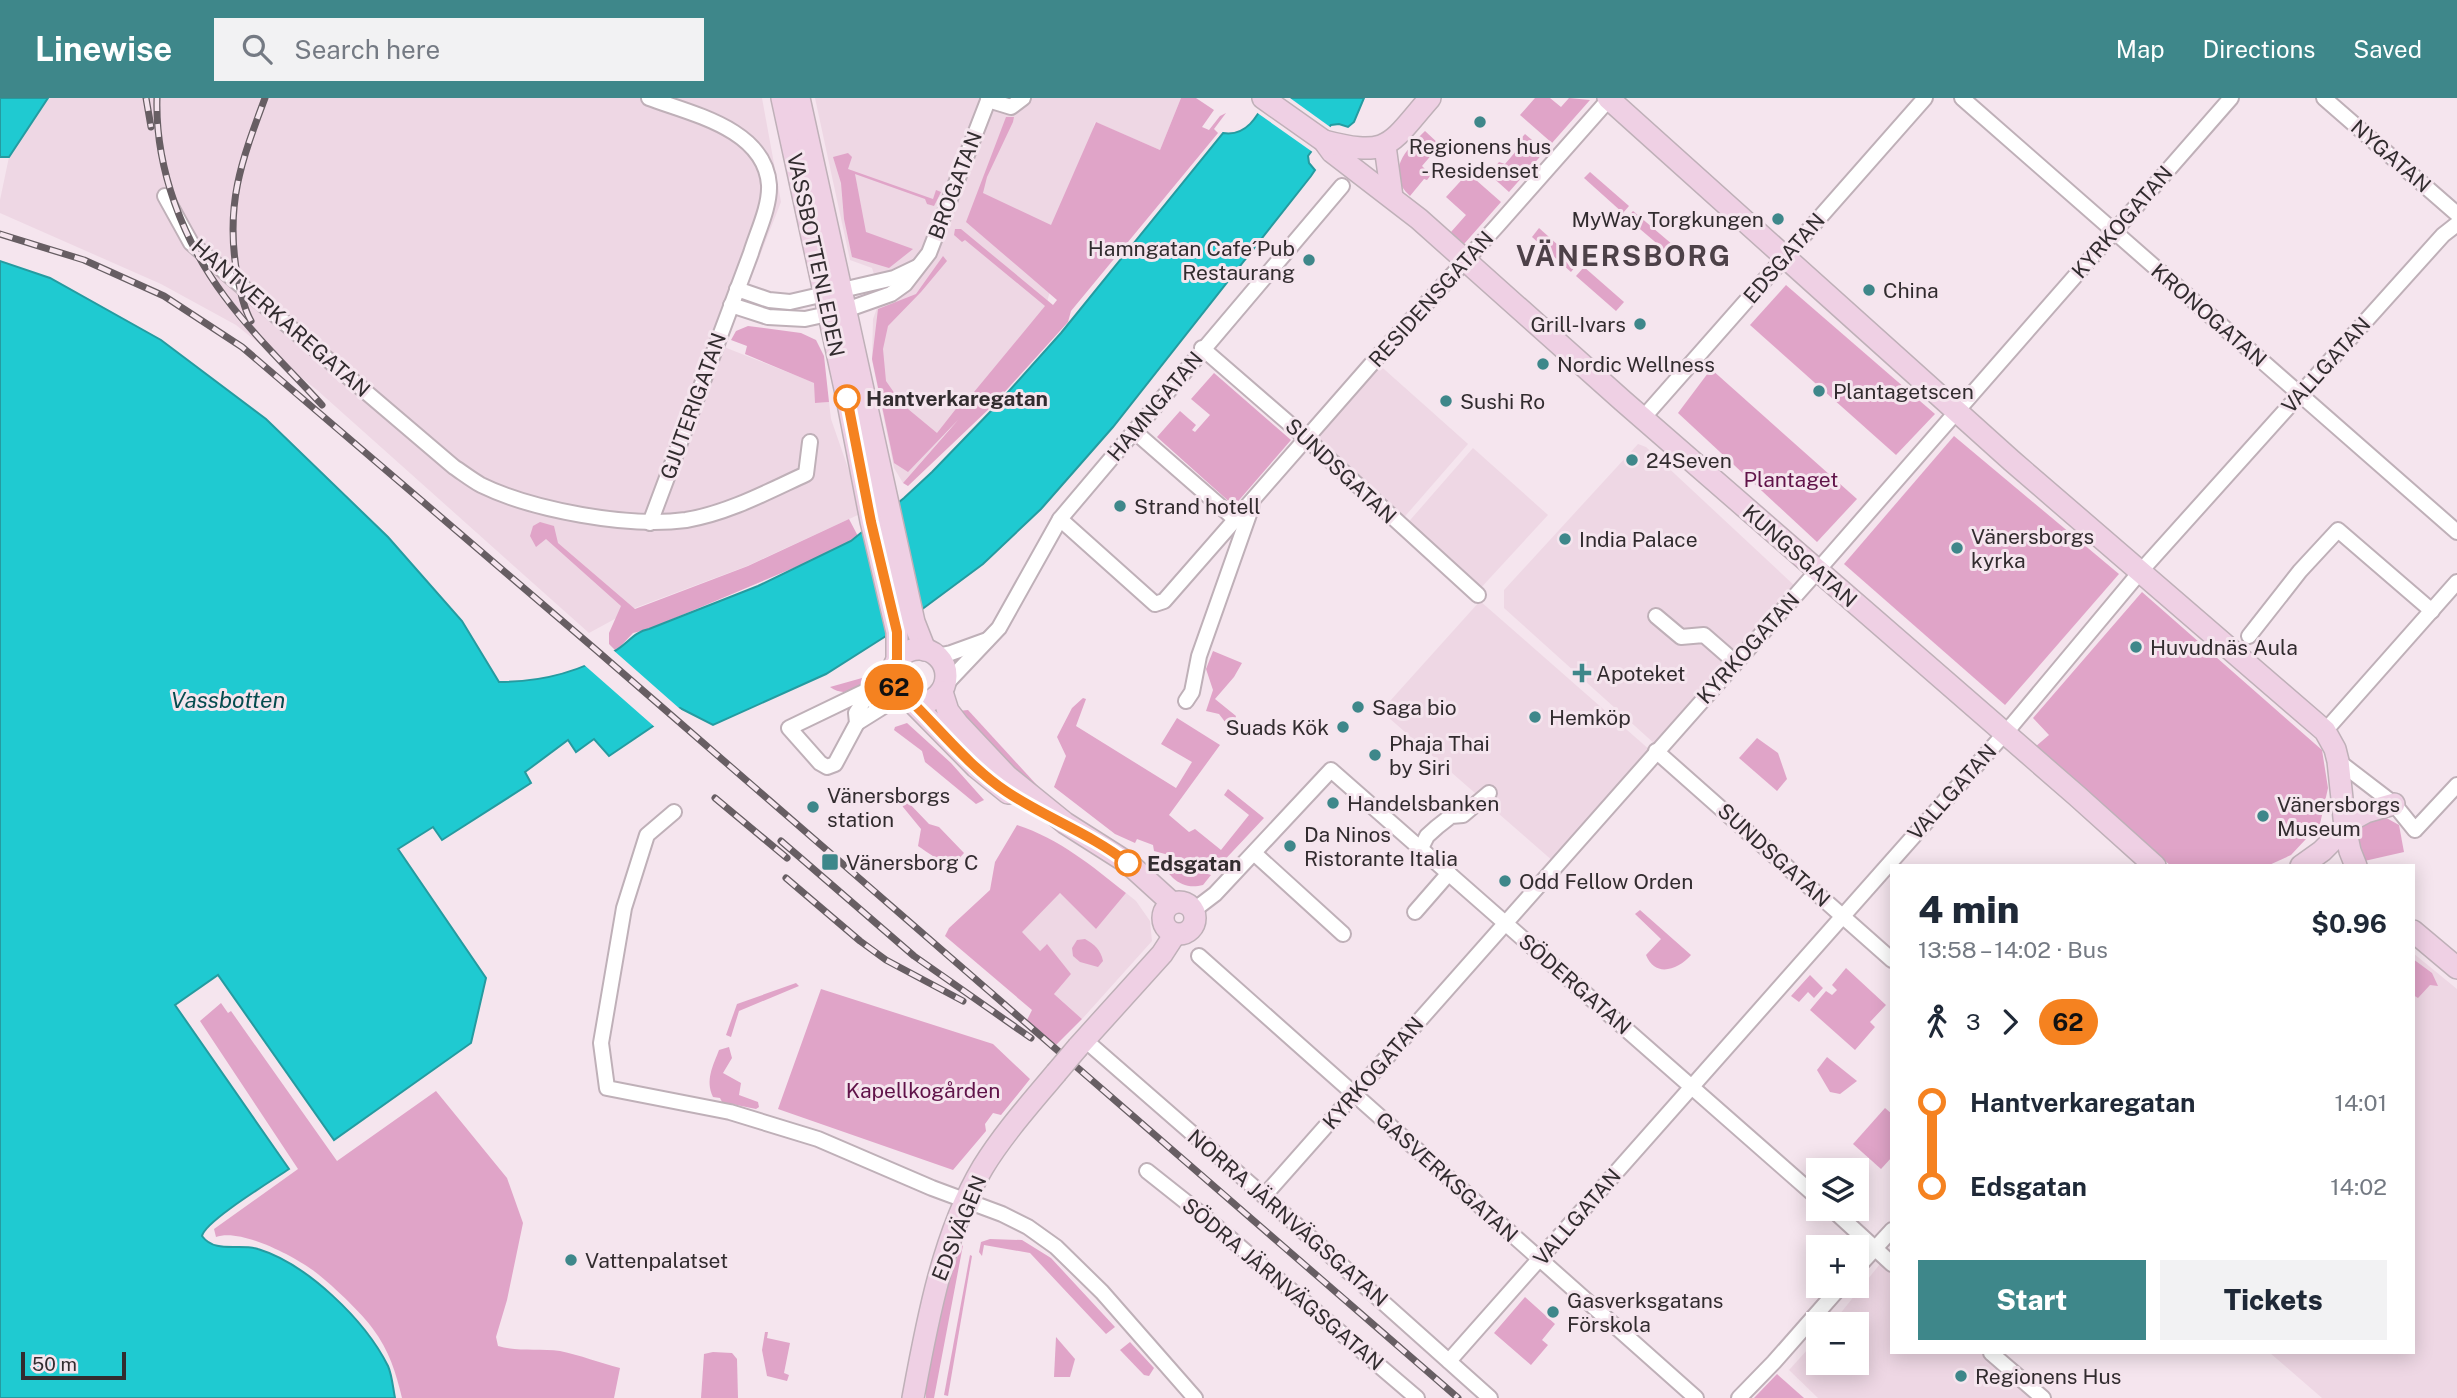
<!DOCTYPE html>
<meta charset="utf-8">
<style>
:root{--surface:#fff;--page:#f2f2f3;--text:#1f2937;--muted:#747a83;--accent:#3e878a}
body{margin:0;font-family:"Public Sans",sans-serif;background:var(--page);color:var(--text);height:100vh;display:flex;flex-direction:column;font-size:26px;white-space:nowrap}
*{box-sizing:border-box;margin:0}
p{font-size:23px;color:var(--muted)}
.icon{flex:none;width:38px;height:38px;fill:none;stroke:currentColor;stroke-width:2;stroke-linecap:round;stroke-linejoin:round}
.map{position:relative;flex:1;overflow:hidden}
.side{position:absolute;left:1890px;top:766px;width:525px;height:490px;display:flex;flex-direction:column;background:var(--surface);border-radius:0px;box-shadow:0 4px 18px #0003}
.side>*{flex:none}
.badge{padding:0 14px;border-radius:23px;font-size:24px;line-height:46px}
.buttons{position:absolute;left:1806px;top:1060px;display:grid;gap:14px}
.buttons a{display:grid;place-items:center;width:63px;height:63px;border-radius:0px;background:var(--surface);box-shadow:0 4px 18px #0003;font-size:35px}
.scale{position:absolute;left:21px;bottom:18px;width:105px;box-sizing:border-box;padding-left:7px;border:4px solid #322c2f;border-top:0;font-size:19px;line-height:24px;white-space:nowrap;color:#322c2f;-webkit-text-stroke:5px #f5e5ee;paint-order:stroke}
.map>.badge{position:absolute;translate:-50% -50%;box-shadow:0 0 0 4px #fff}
.legs{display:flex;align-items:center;gap:10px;height:77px;padding:0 28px;font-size:23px}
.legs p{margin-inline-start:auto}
.head{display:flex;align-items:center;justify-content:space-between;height:119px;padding:0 28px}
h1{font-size:38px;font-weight:800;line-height:52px}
.primary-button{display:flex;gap:14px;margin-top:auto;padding:14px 28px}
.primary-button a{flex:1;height:80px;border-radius:0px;background:var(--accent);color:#fff;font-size:28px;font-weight:800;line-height:80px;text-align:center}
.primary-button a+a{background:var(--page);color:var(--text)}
ul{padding:0 28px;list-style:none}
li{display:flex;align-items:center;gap:24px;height:84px;font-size:26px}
li i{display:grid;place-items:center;width:10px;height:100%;margin:0 9px;background:currentColor}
li i::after{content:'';width:18px;height:18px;margin:-9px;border:5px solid;border-radius:50%;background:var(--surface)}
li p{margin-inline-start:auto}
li:first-child i{background:linear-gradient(#0000 50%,currentColor 0)}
li:last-child i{background:linear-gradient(currentColor 50%,#0000 0)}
header{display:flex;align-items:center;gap:42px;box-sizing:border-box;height:98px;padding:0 35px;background:var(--accent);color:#fff}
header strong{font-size:33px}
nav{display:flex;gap:38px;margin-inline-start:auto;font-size:24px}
.search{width:490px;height:63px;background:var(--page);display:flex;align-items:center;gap:18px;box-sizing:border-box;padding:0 24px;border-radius:0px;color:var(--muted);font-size:26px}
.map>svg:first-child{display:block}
</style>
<header>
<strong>Linewise</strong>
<div class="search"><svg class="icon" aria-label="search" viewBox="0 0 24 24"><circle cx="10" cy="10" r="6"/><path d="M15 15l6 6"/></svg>Search here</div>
<nav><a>Map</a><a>Directions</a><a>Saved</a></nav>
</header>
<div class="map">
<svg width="2457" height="1300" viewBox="0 0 2457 1300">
<rect width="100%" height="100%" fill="#f5e5ee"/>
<g fill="#eed7e4">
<path d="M49,0H762L781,104L724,249L815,285V305L829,304L831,321L856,393L860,416L747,468L635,510L589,535L317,292L236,227L161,186L0,115V102L9,59Z"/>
<path d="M815,0H1181L1160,52L1095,24L1046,208L947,334L903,385L894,370L872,262L873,221L877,210L883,203L872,170L850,162Z"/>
<path d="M1376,264L1468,346L1400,424L1310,341Z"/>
<path d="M1638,346L1646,349L1796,489L1656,647L1504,510V492Z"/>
<path d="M1473,350L1548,417L1478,493L1405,428Z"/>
<path d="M1480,503L1651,653L1554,764L1381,613Z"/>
<path d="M1060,795L1096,831L1126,795L1136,803L1150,823L1152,843L1082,921L1053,895L1071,876L1046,847L1040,853L1021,834Z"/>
<path d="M2413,855L2457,891V1300H2322L2270,1255H2413Z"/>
<path d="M1880,1166L1892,1170V1255H1987L2039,1300H1818L1789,1272L1818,1240V1265H1857V1227H1831Z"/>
</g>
<g fill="#e0a4c8">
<path d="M1181,0H1196L1214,12L1202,29L1209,32L1220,18L1226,15L1214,31L1218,35L1071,213L1068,224L991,309L908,388L903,385L958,322L908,374L894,365L872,261L878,211L916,196L943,158L947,163L921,194L888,228L883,251L886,283L902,306L937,335L966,298L974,304L978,300L974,294L1045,208L965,142L962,144L954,137L955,131H961L1053,207L1057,202L966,124L1006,19H1014L1013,24L987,79L983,95L1051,127L1096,24L1160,52Z"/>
<path d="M1535,0H1550L1561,9L1569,0L1590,2L1552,45L1520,17Z"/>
<path d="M1425,33L1440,47L1422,68L1431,77L1427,82L1424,81L1410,98C1384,74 1406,52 1425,33Z"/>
<path d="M1525,36L1545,53L1509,94L1489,76L1499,64L1505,66L1517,52L1515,47Z"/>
<path d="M848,55L852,59L848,71L933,101L936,92L941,94L934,108L927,106L925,101L855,76L866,134L913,151L889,170L852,159L844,121L841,85L833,59Z"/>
<path d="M1590,74L1629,108L1623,115L1584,80Z"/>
<path d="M1468,75L1501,104L1464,146L1451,134L1466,117L1446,99Z"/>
<path d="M1633,113L1673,147L1667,154L1627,120Z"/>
<path d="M1539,130L1578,165L1571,174L1532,139Z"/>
<path d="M1584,169L1624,204L1616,213L1576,178Z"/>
<path d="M1786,187L1935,316L1896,357L1750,227Z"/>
<path d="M748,228L801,235L816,242L824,258L829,304L815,305L814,285L745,256L747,248L731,242L736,233Z"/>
<path d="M1711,271L1857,401L1817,444L1678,315Z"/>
<path d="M1214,275L1291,342L1234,408L1157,339L1180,313L1196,327L1192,332L1195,334L1210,317L1191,301Z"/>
<path d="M1954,338L2119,476L2005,607L1844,466Z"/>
<path d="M849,421L860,442L649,531L633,535L616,553L609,546V535L621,508L546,441L536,449L530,438L533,428L540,424L554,428L558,445L635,511L748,468Z"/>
<path d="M2142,494L2322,652L2328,690L2320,726L2291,757L2267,768H2171L2035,649L2049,637L2033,620Z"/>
<path d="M1213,553L1242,565L1234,579L1215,601L1236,618L1232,633L1219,616L1206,613L1213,592L1206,571Z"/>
<path d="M878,570L876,577C860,586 848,602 830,589L862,580Z"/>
<path d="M1083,600L1086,601L1076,628L1176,690L1192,664L1161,646L1177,620L1220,647L1169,717L1189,734L1195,731L1221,752L1249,717L1224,697L1228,691L1264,720L1217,770L1154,753L1153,747L1137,741L1135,745L1115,736L1054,689L1066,658L1057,639L1072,610Z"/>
<path d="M968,612L1046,697L1031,690L958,613Z"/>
<path d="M907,625L951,665L984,702L976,706L925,664L922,653L894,632L895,629Z"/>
<path d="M1757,640L1778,655L1787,681L1777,693L1739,660Z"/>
<path d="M906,702L929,726L939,729L964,755C950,773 933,758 918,748L921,731L903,709L902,706Z"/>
<path d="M2381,717L2399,727L2404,754L2360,764L2354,736L2357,729Z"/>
<path d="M1017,727C1060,741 1092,768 1126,795L1096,831L1060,795L1022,834L1040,853L1047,846L1071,876L1054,896L1082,921L1056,947L1027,922L1032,912L945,838L949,830L990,792L995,764Z"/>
<path d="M1159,760H1160L1211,777L1203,787C1181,793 1168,778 1159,760Z"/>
<path d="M1640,812L1691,857C1678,872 1655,880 1646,857L1661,841L1635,816Z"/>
<path d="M1085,841C1094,846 1101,852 1103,863L1098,869L1080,864L1073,858L1072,850L1077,842Z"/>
<path d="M2413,861L2432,875L2438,888L2430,887L2418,900L2413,897Z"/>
<path d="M1846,870L1886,907L1870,924L1875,929L1855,952L1810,912L1826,893L1832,897L1837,892L1832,887Z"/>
<path d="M1810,877L1823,890L1814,900L1808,894L1799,904L1791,898Z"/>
<path d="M796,885L799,888L739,913L731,939L726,937L737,906Z"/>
<path d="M821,891L993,946L1030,981L1001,1017L993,1015L985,1026L986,1033L953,1072L778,1011Z"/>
<path d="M221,905L228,915L231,913L337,1063L436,993L507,1080L523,1125L507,1202L496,1239L498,1248C518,1254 539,1250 560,1253C580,1257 600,1265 620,1270L614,1300H402C396,1275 389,1252 373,1231C364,1217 325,1180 311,1171C291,1157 240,1130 216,1139L214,1131L298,1071L200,923Z"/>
<path d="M729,949L732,960L723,975L741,985L739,997L758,1004L759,1009L756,1011L722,1004L720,1000L713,999C705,982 713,968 719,952Z"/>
<path d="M1827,959L1857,983L1840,996L1830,994L1817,972Z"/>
<path d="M1885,1010L1892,1016V1059L1881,1071L1853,1046Z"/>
<path d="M990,1141L1022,1142L1051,1160L1115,1229L1106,1236L1030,1155L984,1147L982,1158L979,1154L981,1144Z"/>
<path d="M963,1147L934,1300H926C925,1249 944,1199 960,1151Z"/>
<path d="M970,1157L972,1158L948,1298L944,1297Z"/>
<path d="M1525,1199L1555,1226L1542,1242L1548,1247L1531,1267L1494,1235Z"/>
<path d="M765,1234H768L767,1240L790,1245L784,1275L789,1277L787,1283L767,1278L762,1252Z"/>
<path d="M1056,1239L1075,1261L1070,1279H1054Z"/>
<path d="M1130,1244L1154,1270L1149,1278L1144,1277L1120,1252Z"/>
<path d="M713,1254L732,1255L737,1261L738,1300H701L704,1256Z"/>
<path d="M1777,1276L1804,1300H1754Z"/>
</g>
<g fill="#1fcad1" stroke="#259ba0" stroke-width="2">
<path d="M0,0H48L9,59H0Z"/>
<path d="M1267,0H1364L1354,24L1348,29L1339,26L1331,27L1308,58L1309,65L1315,72L1311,78L1113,329L1041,411L983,466L886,538L826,576L713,627L680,610L609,658L594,641L576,654L568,642L525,674L531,685L442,742L433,729L398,751L486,880L471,945L334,1042L218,877L175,907L289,1071C273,1082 205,1123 202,1138C215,1156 240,1145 258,1151C307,1166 365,1222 388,1268C392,1277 393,1290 395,1300H0V163L50,180L161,242L266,321L388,439L462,523L499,584C539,584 579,574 613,554C627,547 633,534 649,531L758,488L851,443L904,400L932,374L991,313L1061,235L1223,35C1247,39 1258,17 1267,0Z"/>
</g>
<g fill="#f5e5ee">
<path d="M1263,0H1290L1333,31L1314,55L1256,14Z"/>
<path d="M612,551L688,618L680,614L657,631L582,565Z"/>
</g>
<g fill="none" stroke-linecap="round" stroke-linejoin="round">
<defs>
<g id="street">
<path d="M649,0C692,16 765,31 769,87C770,109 757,135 751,155L650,425"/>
<path d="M1962,0L2457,434"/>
<path d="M2324,0L2457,116"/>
<path d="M988,2L1011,9L1023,0"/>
<path d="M165,98L191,145L454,369C463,375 472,382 481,387C532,412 629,430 686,422C728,415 767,394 806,376L810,344"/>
<path d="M737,191L769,202L790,204L894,180L917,169"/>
<path d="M731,207L768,219L805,221L846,212L891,196L905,186L929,155L989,0"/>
<path d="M1202,250L1307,341L1478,497"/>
<path d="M1643,320L1925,0"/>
<path d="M1134,333L1236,422"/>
<path d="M1060,421L1155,506L1164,503L1382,254L1497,128L1610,0"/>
<path d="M1656,518L1681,539L1704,537L1735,564"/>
<path d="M2249,538L2300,473L2338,432L2432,513"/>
<path d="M937,558L951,555L987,542"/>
<path d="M945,587L999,530L1060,421L1342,88"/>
<path d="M872,590L789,630L820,665L827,669L835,666L857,625L856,615L872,590L886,580L894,567"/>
<path d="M1186,603L1192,594L1199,558L1252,408"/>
<path d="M857,625L900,598"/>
<path d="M2325,633L2457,484"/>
<path d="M1656,653L1892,862"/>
<path d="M2338,663L2394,706L2415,732L2457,687"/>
<path d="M674,714L647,737L624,810L601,945L607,990L730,1014L818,1041L932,1090L1002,1116L1028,1129L1056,1149L1102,1194L1195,1300"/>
<path d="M1421,750L1427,738L1437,729L1451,718L1463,717L1489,695"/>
<path d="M1254,755L1343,836"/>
<path d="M1194,812L1215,796L1331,672L1818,1100"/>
<path d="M1415,814L1449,775"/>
<path d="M1199,858L1696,1300"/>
<path d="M1085,942L1264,1098L1490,1300"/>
<path d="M1147,1073L1205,1119L1417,1300"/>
<path d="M1264,1098L1811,480L2231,0"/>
<path d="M1832,1111L1892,1166"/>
<path d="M1857,1170L1892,1132"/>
<path d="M1991,1255L2043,1300"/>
<path d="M1449,1263L2013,626L2140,474L2443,137L2457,126"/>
<path d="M1739,1300L1774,1264L1841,1188"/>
</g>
<g id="secondary">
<path d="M782,0L847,300L871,423L897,534V562"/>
<path d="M799,0L914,524L925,552"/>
<path d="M1263,0L1324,43L1332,54L1419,121L1623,303L2076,697L2155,768"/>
<path d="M1608,0L2012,363L2325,633L2335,651L2338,663L2345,729L2350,753L2356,768"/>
<path d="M1324,43C1390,60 1389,47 1430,0"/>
<path d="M1385,48L1392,99"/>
<circle cx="919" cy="578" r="27"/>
<path d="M942,594L948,613L958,626L1007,678L1065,725L1128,765L1172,805"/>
<path d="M913,605L976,669L1008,695"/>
<path d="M2301,768L2322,753L2355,720L2366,714L2394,706"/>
<circle cx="1179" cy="820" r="16"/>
<path d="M2413,833L2457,870"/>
<path d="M1078,949L1162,856L1175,836"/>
<path d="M913,1300C927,1224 943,1136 983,1069C1004,1035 1031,1005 1056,975"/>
</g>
</defs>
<use href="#street" stroke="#bfb0b8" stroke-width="18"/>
<use href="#secondary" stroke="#bfb0b8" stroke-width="24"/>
<use href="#street" stroke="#fff" stroke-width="14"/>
<use href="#secondary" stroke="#efd0e4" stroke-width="21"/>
<defs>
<g id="rail">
<path d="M146,0L151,29"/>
<path d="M157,0C155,70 183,143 225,199C254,238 290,272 322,307"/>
<path d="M0,136L84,162L164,198L242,249L595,551L1458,1300"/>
<path d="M251,223C243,209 240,191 237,176C225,107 241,64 265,0"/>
<path d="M715,700L787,760"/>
<path d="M781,743L914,858L1031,940"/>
<path d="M786,780L860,843L886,862L963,903"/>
</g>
</defs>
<use href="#rail" stroke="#675e63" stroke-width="7"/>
<use href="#rail" stroke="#f5e5ee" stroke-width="4.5" stroke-dasharray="13" stroke-linecap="butt"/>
<defs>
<path id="secondary-bridge" d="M1056,975L1078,949"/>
</defs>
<use href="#secondary-bridge" stroke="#bfb0b8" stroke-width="24" stroke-linecap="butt"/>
<use href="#secondary-bridge" stroke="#efd0e4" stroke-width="21"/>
</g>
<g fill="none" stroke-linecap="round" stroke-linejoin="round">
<defs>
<path id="line-1" d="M847,300L871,424L897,534V562L892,572V584L901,598L913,605C942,634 972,671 1007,694C1046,720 1091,736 1128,765"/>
</defs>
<use href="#line-1" stroke="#fff" stroke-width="16"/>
<use href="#line-1" stroke="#f58220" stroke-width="10"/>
</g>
<g fill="#3e878a" stroke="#f5e5ee" stroke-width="2.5">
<circle cx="1480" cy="24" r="7"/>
<circle cx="1778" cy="121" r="7"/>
<circle cx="1309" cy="162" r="7"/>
<circle cx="1869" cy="192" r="7"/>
<circle cx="1640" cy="226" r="7"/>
<circle cx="1543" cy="266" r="7"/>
<circle cx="1819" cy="293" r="7"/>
<circle cx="1446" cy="303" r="7"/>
<circle cx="1632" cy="362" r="7"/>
<circle cx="1120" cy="408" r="7"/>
<circle cx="1565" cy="441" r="7"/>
<circle cx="1957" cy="450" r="7"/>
<circle cx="2136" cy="549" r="7"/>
<path d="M1578.5 564.5h7v7h7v7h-7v7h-7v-7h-7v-7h7z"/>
<circle cx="1358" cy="609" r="7"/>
<circle cx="1535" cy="619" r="7"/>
<circle cx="1343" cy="629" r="7"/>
<circle cx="1375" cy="657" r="7"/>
<circle cx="1333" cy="705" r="7"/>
<circle cx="813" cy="709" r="7"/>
<circle cx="2263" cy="718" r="7"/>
<circle cx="1290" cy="748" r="7"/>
<rect x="821" y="755" width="18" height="18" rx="3.5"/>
<circle cx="1505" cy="783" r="7"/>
<circle cx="571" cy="1162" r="7"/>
<circle cx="1553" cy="1214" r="7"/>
<circle cx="1961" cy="1278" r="7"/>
</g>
<g fill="#fff" stroke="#f58220" stroke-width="3.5">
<circle cx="847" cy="300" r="12"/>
<circle cx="1128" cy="765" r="12"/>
</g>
<g text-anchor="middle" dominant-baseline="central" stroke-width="6" stroke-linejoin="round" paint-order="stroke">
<g font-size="21" fill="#322c2f" stroke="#f5e5ee" text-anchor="start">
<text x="1480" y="48" text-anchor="middle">Regionens hus<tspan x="1480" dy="24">- Residenset</tspan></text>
<text x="1764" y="121" text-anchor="end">MyWay Torgkungen</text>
<text x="1295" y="150" text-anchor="end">Hamngatan Cafe´Pub<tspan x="1295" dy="24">Restaurang</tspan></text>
<text x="1883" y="192">China</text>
<text x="1626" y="226" text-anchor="end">Grill-Ivars</text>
<text x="1557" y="266">Nordic Wellness</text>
<text x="1833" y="293">Plantagetscen</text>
<text x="1460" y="303">Sushi Ro</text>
<text x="1646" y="362">24Seven</text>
<text x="1134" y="408">Strand hotell</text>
<text x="1971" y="438">Vänersborgs<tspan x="1971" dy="24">kyrka</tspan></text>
<text x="1579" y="441">India Palace</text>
<text x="2150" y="549">Huvudnäs Aula</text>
<text x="1596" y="575">Apoteket</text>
<text x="1372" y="609">Saga bio</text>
<text x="1549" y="619">Hemköp</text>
<text x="1329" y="629" text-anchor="end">Suads Kök</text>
<text x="1389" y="645">Phaja Thai<tspan x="1389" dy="24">by Siri</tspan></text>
<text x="827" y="697">Vänersborgs<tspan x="827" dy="24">station</tspan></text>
<text x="1347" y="705">Handelsbanken</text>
<text x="2277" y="706">Vänersborgs<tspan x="2277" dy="24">Museum</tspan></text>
<text x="1304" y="736">Da Ninos<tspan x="1304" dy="24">Ristorante Italia</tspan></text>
<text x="846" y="764">Vänersborg C</text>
<text x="1519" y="783">Odd Fellow Orden</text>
<text x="585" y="1162">Vattenpalatset</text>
<text x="1567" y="1202">Gasverksgatans<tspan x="1567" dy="24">Förskola</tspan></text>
<text x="1975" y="1278">Regionens Hus</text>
</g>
<g font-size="21" fill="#322c2f" stroke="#f5e5ee">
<text transform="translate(2391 58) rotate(41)">NYGATAN</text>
<text transform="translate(955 87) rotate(-69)">BROGATAN</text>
<text transform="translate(2122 124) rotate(-49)">KYRKOGATAN</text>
<text transform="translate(816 157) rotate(78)">VASSBOTTENLEDEN</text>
<text transform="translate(1784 160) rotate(-49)">EDSGATAN</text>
<text transform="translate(1431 201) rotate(-48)">RESIDENSGATAN</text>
<text transform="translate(2209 217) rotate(41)">KRONOGATAN</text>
<text transform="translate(281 220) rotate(41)">HANTVERKAREGATAN</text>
<text transform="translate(2326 267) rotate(-48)">VALLGATAN</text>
<text transform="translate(693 308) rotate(-70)">GJUTERIGATAN</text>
<text transform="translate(1155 308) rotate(-50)">HAMNGATAN</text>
<text transform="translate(1341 373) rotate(43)">SUNDSGATAN</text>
<text transform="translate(1800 458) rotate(41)">KUNGSGATAN</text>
<text transform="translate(1748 550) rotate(-48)">KYRKOGATAN</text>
<text transform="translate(1952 694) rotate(-48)">VALLGATAN</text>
<text transform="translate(1774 757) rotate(42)">SUNDSGATAN</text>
<text transform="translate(1575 886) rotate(41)">SÖDERGATAN</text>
<text transform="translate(1373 975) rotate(-49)">KYRKOGATAN</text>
<text transform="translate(1447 1079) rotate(42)">GASVERKSGATAN</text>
<text transform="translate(1577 1119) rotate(-49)">VALLGATAN</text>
<text transform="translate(1288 1120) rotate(41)">NORRA JÄRNVÄGSGATAN</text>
<text transform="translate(959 1130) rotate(-68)">EDSVÄGEN</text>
<text transform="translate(1283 1186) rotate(40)">SÖDRA JÄRNVÄGSGATAN</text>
</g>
<g font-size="21" font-weight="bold" fill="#322c2f" stroke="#f5e5ee" text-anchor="start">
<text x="866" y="300">Hantverkaregatan</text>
<text x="1147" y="765">Edsgatan</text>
</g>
<g font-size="21" fill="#601349" stroke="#f5e5ee">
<text x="1791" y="381">Plantaget</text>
<text x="923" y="992">Kapellkogården</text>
</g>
<g font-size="23" font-style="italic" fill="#054c4f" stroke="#f5e5ee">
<text x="228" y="601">Vassbotten</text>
</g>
<g font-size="28" font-weight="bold" letter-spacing="2" fill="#4d4148" stroke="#f5e5ee">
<text x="1624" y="157">VÄNERSBORG</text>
</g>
</g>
</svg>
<div class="buttons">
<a><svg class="icon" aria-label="layers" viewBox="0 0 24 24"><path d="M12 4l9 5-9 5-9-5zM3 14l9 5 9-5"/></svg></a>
<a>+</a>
<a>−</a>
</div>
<div class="scale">50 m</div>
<b class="badge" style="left:894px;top:589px;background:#f58220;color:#111">62</b>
<section class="side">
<div class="head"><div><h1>4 min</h1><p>13:58 – 14:02 · Bus</p></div><b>$0.96</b></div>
<div class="legs"><svg class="icon" aria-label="walk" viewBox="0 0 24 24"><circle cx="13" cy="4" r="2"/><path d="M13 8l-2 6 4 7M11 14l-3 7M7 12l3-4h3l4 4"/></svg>3<svg class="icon" aria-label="forward" viewBox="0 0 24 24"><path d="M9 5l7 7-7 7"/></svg><b class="badge" style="background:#f58220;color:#111">62</b></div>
<ul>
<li><i style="color:#f58220"></i><b>Hantverkaregatan</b><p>14:01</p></li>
<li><i style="color:#f58220"></i><b>Edsgatan</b><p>14:02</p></li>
</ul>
<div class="primary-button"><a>Start</a><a>Tickets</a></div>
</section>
</div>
